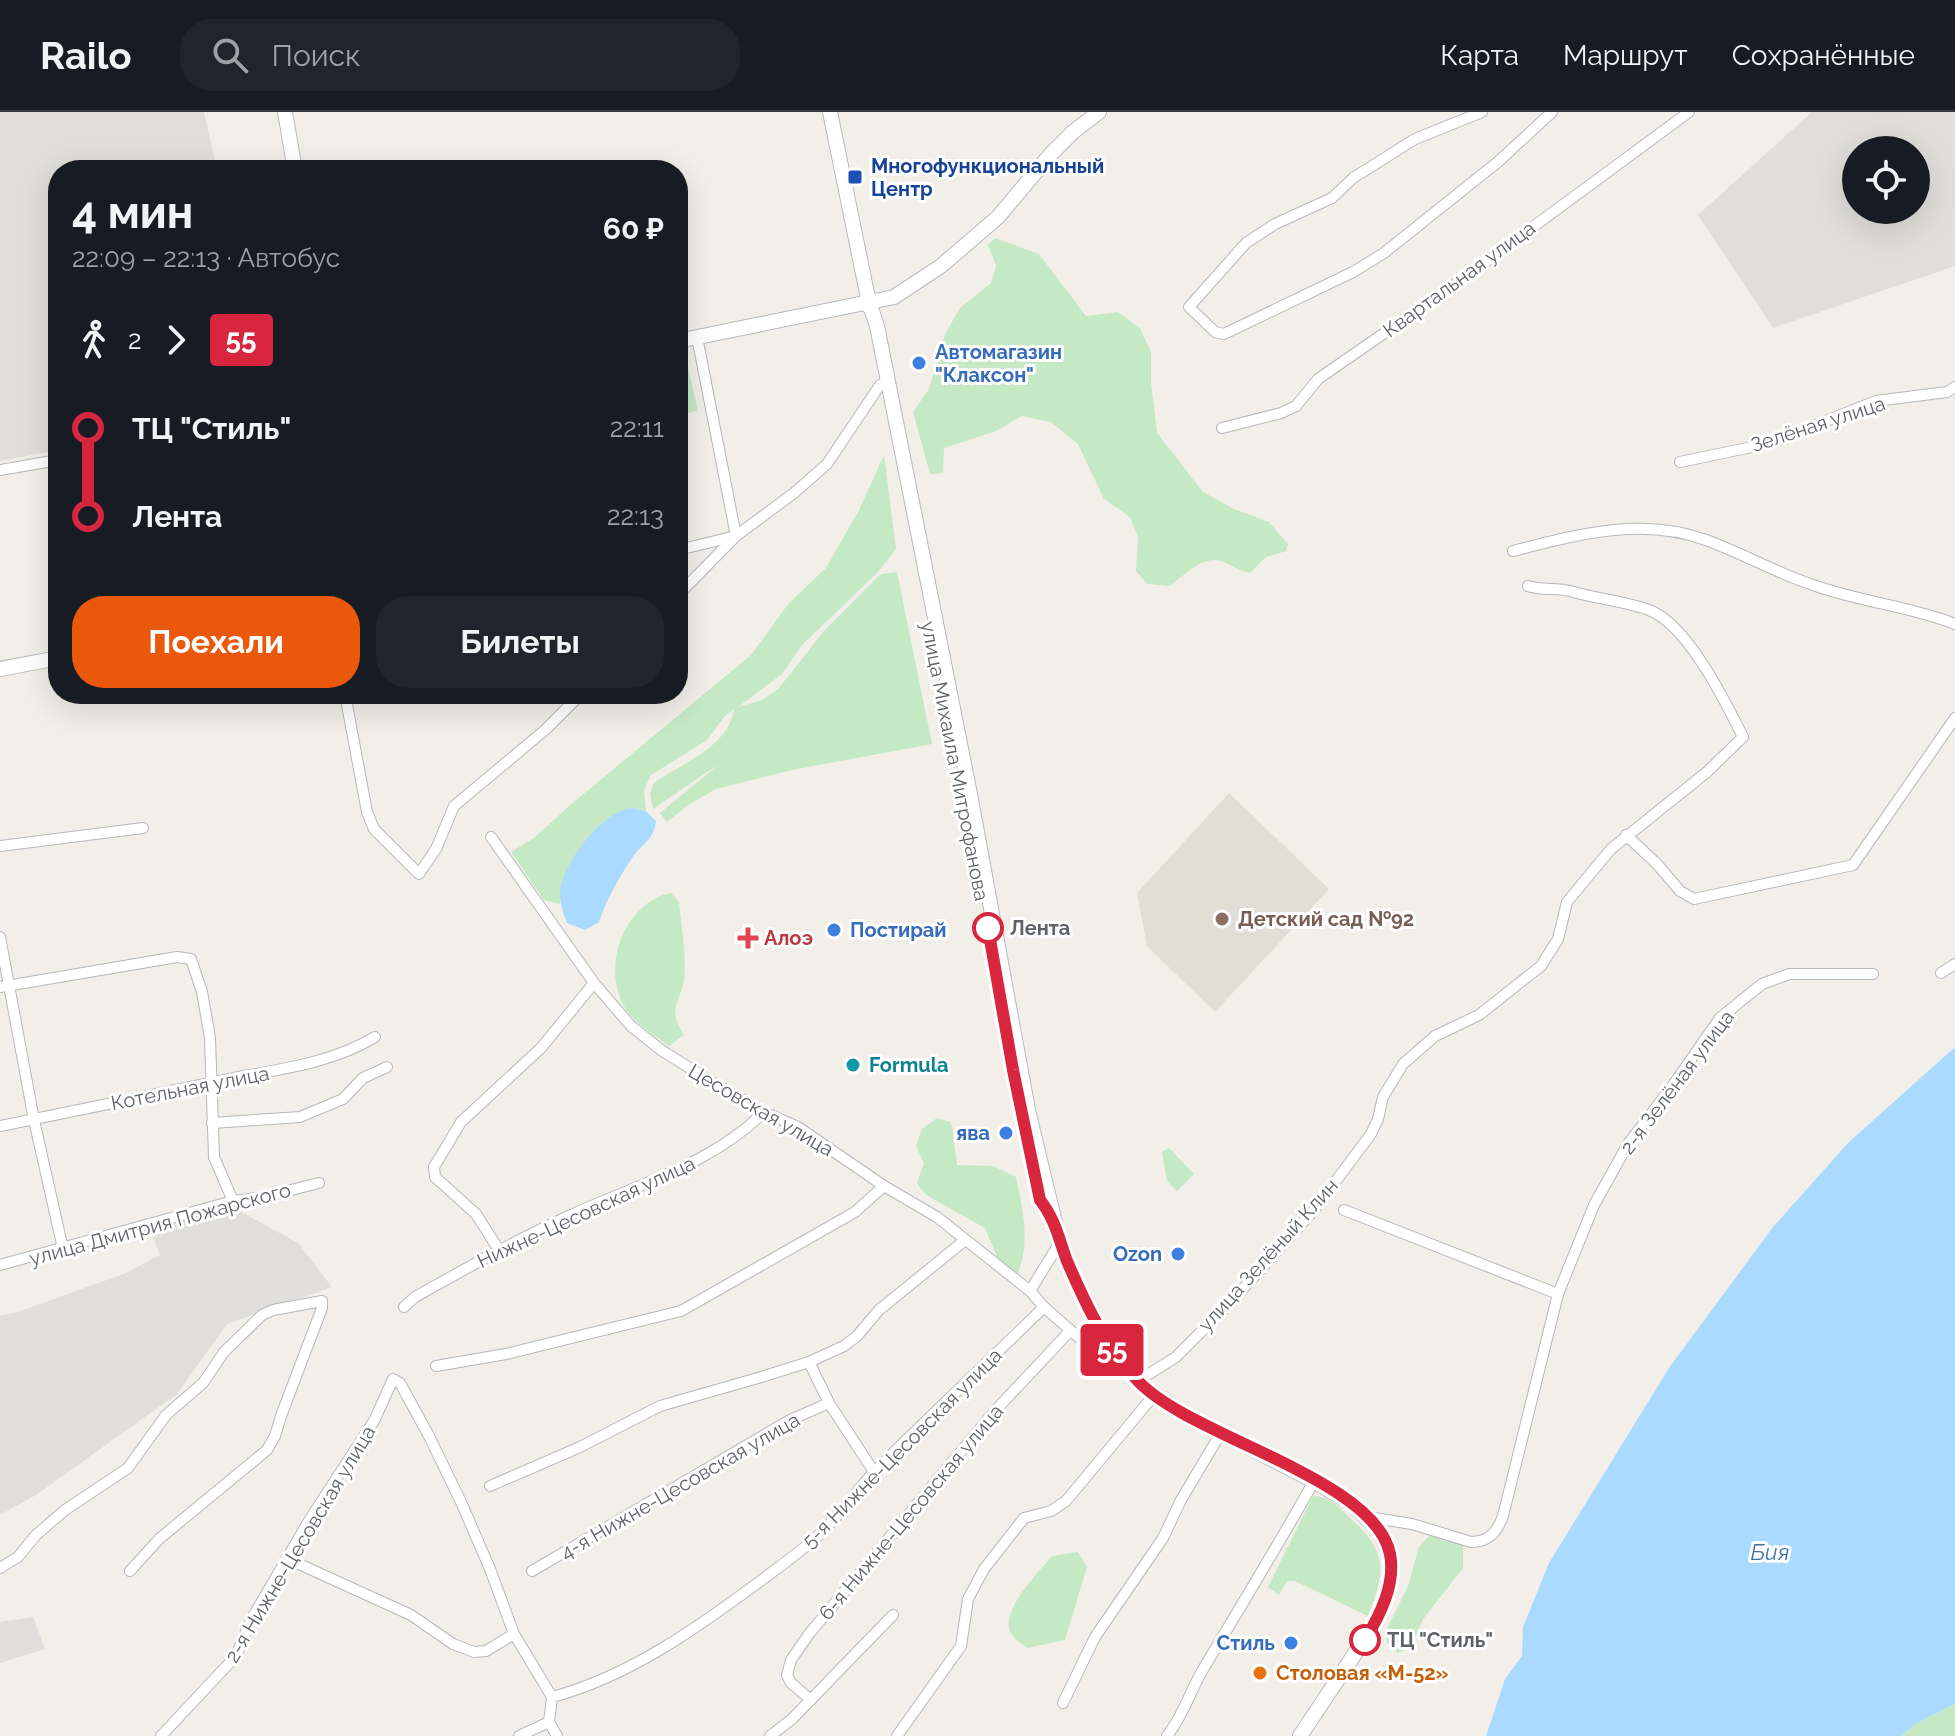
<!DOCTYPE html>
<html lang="ru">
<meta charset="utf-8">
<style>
:root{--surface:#171b24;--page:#20242c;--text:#f1f3f6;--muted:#9ea1a6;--line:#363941;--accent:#ea580c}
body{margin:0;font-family:Raleway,sans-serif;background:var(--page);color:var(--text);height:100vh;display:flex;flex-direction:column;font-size:30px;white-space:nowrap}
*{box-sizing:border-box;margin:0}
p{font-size:26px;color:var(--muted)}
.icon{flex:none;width:44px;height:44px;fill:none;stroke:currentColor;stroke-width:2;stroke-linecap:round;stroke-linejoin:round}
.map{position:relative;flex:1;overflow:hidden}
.drawer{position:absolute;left:48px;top:48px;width:640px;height:544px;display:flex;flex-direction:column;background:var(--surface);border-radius:32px;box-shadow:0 8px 32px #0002}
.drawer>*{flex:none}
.badge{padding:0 16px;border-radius:6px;font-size:28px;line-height:52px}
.tools{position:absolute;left:1842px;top:24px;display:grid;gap:16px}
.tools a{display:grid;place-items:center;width:88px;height:88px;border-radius:50%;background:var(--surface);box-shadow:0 8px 32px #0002;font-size:40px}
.map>.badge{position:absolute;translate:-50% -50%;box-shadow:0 0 0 4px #fff}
.legs{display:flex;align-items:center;gap:12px;height:88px;padding:0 24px;font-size:26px}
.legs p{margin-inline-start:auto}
.overview{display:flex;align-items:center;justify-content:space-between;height:136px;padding:0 24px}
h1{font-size:44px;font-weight:700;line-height:60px}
.button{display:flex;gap:16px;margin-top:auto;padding:16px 24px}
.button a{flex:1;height:92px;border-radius:32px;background:var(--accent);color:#fff;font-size:32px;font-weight:700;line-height:92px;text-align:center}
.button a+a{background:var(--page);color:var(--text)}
ul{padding:0 24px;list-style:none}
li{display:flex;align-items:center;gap:28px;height:88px;font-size:30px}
li i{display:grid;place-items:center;width:12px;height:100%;margin:0 10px;background:currentColor}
li i::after{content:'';width:20px;height:20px;margin:-10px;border:6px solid;border-radius:50%;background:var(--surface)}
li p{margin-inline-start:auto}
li:first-child i{background:linear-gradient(#0000 50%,currentColor 0)}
li:last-child i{background:linear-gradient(currentColor 50%,#0000 0)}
header{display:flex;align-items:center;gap:48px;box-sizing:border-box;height:112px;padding:0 40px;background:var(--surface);border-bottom:2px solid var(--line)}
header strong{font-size:38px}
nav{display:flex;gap:44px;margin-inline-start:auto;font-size:28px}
.search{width:560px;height:72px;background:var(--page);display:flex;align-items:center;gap:20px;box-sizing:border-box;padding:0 28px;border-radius:32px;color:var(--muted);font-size:30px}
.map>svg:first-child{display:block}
</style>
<header>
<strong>Railo</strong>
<div class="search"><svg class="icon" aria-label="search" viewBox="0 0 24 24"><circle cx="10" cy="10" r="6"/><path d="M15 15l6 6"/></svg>Поиск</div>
<nav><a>Карта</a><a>Маршрут</a><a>Сохранённые</a></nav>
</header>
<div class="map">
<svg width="1955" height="1624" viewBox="0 0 1955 1624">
<rect width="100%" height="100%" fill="#f1efe8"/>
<g fill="#e0deda" fill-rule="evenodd">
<path d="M0,0H204L217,58H58V338L0,349Z"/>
<path d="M1812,0H1955V154L1773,216L1698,103ZM1916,38V98H1856V38Z"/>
<path d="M232,1095L298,1131L332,1175L227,1212L177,1282L36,1383L0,1403V1203L15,1201L126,1161L160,1143L150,1117Z"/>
<path d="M33,1505L45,1537L0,1551V1510Z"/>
</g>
<path fill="#e1ded6" d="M1229,681L1329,777L1215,900L1147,834L1137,781Z"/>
<g fill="#c5e8c5">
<path d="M995,126L1039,142L1086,204L1118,200L1140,216L1151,240V270L1157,321L1203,380L1234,397L1269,410L1288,432L1286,439L1266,445L1250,461C1240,459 1235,455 1226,451C1205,440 1186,462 1170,474L1147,472L1136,459L1138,425L1130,405L1104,387L1078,332L1051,310L1022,304L996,319L944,336L943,361L930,362L913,300L929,277L945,222L960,196L991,171L996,154L988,133Z"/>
<path d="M686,247L698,299L678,303V249Z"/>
<path d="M884,343L896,437L878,460L802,533L782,562L738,595L762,588L779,576L824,519L881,462L897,460L932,632L792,658L716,677L688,693L667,710L660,701L719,652L653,697L650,682L654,671C683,650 728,636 734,597L725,604L707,628L651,663L644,678L646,699L630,696C599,724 561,747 560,792L544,788L511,740L534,726L569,694L751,543L789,491L826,456L859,398Z"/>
<path d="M671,781L679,790C681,810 687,849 684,868C679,894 667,895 684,923L669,934C654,923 632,910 623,892C602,852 625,790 671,781Z"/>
<path d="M937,1006L950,1010L952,1014L957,1053L993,1054L1016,1065C1023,1099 1031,1131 1017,1163L998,1147L985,1116L926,1083L917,1071L924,1051L916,1034L922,1017Z"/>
<path d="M1169,1036L1194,1062L1177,1079L1167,1069L1162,1040Z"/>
<path d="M1313,1384C1329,1384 1338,1394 1349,1405C1388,1440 1386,1458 1368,1504L1295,1469H1287L1279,1483L1268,1475Z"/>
<path d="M1429,1424H1448L1463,1433V1456L1423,1507L1411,1535L1398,1541L1387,1531L1386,1519L1408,1474L1419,1435Z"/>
<path d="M1078,1440L1087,1455L1065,1528L1027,1536C1023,1532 1015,1528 1012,1523C997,1501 1038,1461 1052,1444Z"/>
<path d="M1955,1592V1624H1901L1915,1612Z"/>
</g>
<g fill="#aadaff">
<path d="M630,696L646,699L656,709C653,730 643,730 632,746C619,766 606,788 599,810L585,818L567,811C563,800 558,787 561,774C568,745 601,702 630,696Z"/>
<path d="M1955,935V1592L1915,1612L1901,1624H1486L1505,1567L1522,1544L1523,1515L1549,1451L1669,1256L1773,1115L1848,1031Z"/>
</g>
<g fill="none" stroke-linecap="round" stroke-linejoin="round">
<defs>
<g id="street">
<path d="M1482,0L1415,27L1353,66L1332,86L1275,112L1246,131L1189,195L1215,220L1224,222L1353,160L1384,141L1499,49L1552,0"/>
<path d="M1222,316L1281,301L1296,294L1318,267L1461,168L1689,0"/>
<path d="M1680,350L1771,331L1876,289L1947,280L1955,275"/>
<path d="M0,358L58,348"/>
<path d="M678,438L736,424L697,225"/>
<path d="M1513,439C1576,423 1641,404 1706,428C1742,441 1776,461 1813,473C1860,490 1909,494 1955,512"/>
<path d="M678,483L736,424L794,381L827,352L880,273L888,270"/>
<path d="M345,582L367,700L374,717L419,762L436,737L454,694L545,618L581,582"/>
<path d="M1626,723L1657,752L1680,779L1694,787L1853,753L1955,606"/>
<path d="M491,725L594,871L631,914L661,938L712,970L764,1000L798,1015L884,1074L937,1105L1030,1179L1044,1195L1093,1238L1119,1247"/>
<path d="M0,734L143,716"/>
<path d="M0,825L34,1008L63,1137"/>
<path d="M1941,861L1955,852"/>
<path d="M0,875L177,845L191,847L202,880L210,926L214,1045L233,1089"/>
<path d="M212,1011L300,1005L343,987L363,966L387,955"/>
<path d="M0,1014L244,964C289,956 335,949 375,925"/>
<path d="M1344,1098L1558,1182"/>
<path d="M499,1138L476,1102L435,1065L434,1055L461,1010L541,936L594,871"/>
<path d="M0,1153L233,1089L263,1085L319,1071"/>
<path d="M1030,1179L1060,1130"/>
<path d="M404,1195L415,1185C467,1156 518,1127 571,1103C637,1073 712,1052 764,1000"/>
<path d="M809,1250L829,1291L874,1360"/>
<path d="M436,1254L506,1242L681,1199L855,1100L884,1074"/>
<path d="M1138,1269L1176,1245L1232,1189L1314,1098L1371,1022L1378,1007L1383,985L1403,952L1435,924L1479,903L1541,854L1558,827L1567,790L1611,737L1707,660L1743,625C1725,589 1687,512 1649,498C1624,489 1596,487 1570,479C1556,475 1542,479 1528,474"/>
<path d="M490,1374L580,1335L660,1294L758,1266L809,1250L844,1234L857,1224L879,1198L964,1129"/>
<path d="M1368,1405L1412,1412L1471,1430C1489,1430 1497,1420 1503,1404L1558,1182L1594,1093L1628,1032L1671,976L1720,906L1762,872L1789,862H1873"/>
<path d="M288,1447L411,1503L453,1532L474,1540L486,1539L514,1522"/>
<path d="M0,1456L18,1445L36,1423L65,1398L128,1356L166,1303L203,1271L224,1240L262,1203L273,1198L322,1189V1196L281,1304L275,1324L267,1338L159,1427L130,1459"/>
<path d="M532,1459L790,1308L829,1291"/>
<path d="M552,1585C628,1565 697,1516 759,1470C780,1454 802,1439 821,1421C842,1401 857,1377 877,1357C932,1302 989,1249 1044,1195"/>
<path d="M811,1588L791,1571L787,1563L791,1548L809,1522L993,1301L1070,1219"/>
<path d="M1063,1591L1095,1525L1163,1426L1181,1388L1222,1319"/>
<path d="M549,1610L557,1624"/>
<path d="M161,1624L236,1544L251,1508L310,1407L374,1309L393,1267L400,1271L429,1324L461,1390L490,1457L514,1522L552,1585L549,1610L519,1624"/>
<path d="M770,1624L792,1607L893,1503"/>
<path d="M897,1624L961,1534L968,1487L984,1457L1024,1406L1051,1399L1066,1389L1154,1283"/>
<path d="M1167,1624C1184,1603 1191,1576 1205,1554C1242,1492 1279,1432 1314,1369"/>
</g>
<g id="secondary">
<path d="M285,0L295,58"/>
<path d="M830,0L870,196"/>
<path d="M869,190L877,214L970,682L1028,998L1057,1119L1073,1162L1106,1228L1145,1276L1187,1303L1314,1369L1352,1392L1379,1418L1390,1442V1473L1376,1510L1300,1624"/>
<path d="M678,229L894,185L941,154L998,105L1050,43L1073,20L1099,0"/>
<path d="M0,557L58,546"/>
</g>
</defs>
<use href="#street" stroke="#b5b8bc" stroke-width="12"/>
<use href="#secondary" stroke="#b6babf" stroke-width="16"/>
<use href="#street" stroke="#fff" stroke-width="10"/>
<use href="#secondary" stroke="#fff" stroke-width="14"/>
</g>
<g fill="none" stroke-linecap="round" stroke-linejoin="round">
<defs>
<path id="line-1" d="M988,816L1013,958L1040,1088C1055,1107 1059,1127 1067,1149C1086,1193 1105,1234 1138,1269C1190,1325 1375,1366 1390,1442C1396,1472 1380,1503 1365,1528"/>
</defs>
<use href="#line-1" stroke="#fff" stroke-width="18"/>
<use href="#line-1" stroke="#d7263d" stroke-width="12"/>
</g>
<rect fill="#1a4fb4" stroke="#fff" stroke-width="3" x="847" y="57" width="16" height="16" rx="4"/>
<g fill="#3f7fe0" stroke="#fff" stroke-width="3">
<circle cx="919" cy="251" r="8"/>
<circle cx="834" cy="818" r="8"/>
<circle cx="1006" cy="1021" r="8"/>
<circle cx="1178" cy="1142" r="8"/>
<circle cx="1291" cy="1531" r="8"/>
</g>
<circle fill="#8d6e63" stroke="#fff" stroke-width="3" cx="1222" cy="807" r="8"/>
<g fill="#fff" stroke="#d7263d" stroke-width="4">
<circle cx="988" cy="816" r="14"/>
<circle cx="1365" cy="1528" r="14"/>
</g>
<path fill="#e0444e" stroke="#fff" stroke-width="3" d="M744 814h8v8h8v8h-8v8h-8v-8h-8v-8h8z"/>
<circle fill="#0f9aa8" stroke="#fff" stroke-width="3" cx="853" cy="953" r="8"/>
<circle fill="#e8710a" stroke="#fff" stroke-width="3" cx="1260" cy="1561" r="8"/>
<g text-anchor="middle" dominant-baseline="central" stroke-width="6" stroke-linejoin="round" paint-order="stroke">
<g font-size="20" font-weight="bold" fill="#164399" stroke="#fff" text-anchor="start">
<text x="871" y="54">Многофункциональный<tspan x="871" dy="23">Центр</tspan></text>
</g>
<g font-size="20" fill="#5f6368" stroke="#fff">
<text transform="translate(1459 167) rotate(-36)">Квартальная улица</text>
<text transform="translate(1818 312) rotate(-18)">Зелёная улица</text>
<text transform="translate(955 649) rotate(79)">улица Михаила Митрофанова</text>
<text transform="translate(1677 970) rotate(-53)">2-я Зелёная улица</text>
<text transform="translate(190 976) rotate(-11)">Котельная улица</text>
<text transform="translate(761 998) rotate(30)">Цесовская улица</text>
<text transform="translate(586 1100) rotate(-25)">Нижне-Цесовская улица</text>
<text transform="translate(160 1112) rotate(-15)">улица Дмитрия Пожарского</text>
<text transform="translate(1268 1143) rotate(-48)">улица Зелёный Клин</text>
<text transform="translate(902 1336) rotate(-45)">5-я Нижне-Цесовская улица</text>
<text transform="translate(680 1374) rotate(-30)">4-я Нижне-Цесовская улица</text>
<text transform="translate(911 1400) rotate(-50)">6-я Нижне-Цесовская улица</text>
<text transform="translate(300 1432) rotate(-59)">2-я Нижне-Цесовская улица</text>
</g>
<g font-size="20" font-weight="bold" fill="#366cbe" stroke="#fff" text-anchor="end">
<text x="935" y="240" text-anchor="start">Автомагазин<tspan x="935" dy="23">"Клаксон"</tspan></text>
<text x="850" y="818" text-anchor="start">Постирай</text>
<text x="990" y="1021">ява</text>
<text x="1162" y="1142">Ozon</text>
<text x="1275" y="1531">Стиль</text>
</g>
<g font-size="20" font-weight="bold" fill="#785e54" stroke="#fff" text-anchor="start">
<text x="1238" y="807">Детский сад №92</text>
</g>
<g font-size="20" font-weight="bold" fill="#5f6368" stroke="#fff" text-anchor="start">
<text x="1010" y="816">Лента</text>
<text x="1387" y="1528">ТЦ "Стиль"</text>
</g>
<g font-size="20" font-weight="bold" fill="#be3a42" stroke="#fff" text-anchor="start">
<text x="764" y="826">Алоэ</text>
</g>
<g font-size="20" font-weight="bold" fill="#0d838f" stroke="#fff" text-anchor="start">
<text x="869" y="953">Formula</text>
</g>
<g font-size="20" font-weight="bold" fill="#c56008" stroke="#fff" text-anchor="start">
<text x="1276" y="1561">Столовая «М-52»</text>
</g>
<g font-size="22" font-style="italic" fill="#4174aa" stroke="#fff">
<text x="1770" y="1440">Бия</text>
</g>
</g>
</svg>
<div class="tools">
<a><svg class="icon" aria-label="locate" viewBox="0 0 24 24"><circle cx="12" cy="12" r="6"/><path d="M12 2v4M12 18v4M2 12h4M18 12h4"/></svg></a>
</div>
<b class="badge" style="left:1112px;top:1238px;background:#d7263d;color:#fff">55</b>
<section class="drawer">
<div class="overview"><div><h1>4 мин</h1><p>22:09 – 22:13 · Автобус</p></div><b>60 ₽</b></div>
<div class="legs"><svg class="icon" aria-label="walk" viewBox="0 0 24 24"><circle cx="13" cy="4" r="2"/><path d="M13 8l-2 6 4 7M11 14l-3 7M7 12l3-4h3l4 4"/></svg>2<svg class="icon" aria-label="forward" viewBox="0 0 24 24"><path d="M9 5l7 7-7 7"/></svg><b class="badge" style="background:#d7263d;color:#fff">55</b></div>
<ul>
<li><i style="color:#d7263d"></i><b>ТЦ &quot;Стиль&quot;</b><p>22:11</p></li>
<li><i style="color:#d7263d"></i><b>Лента</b><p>22:13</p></li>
</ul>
<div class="button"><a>Поехали</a><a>Билеты</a></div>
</section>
</div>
